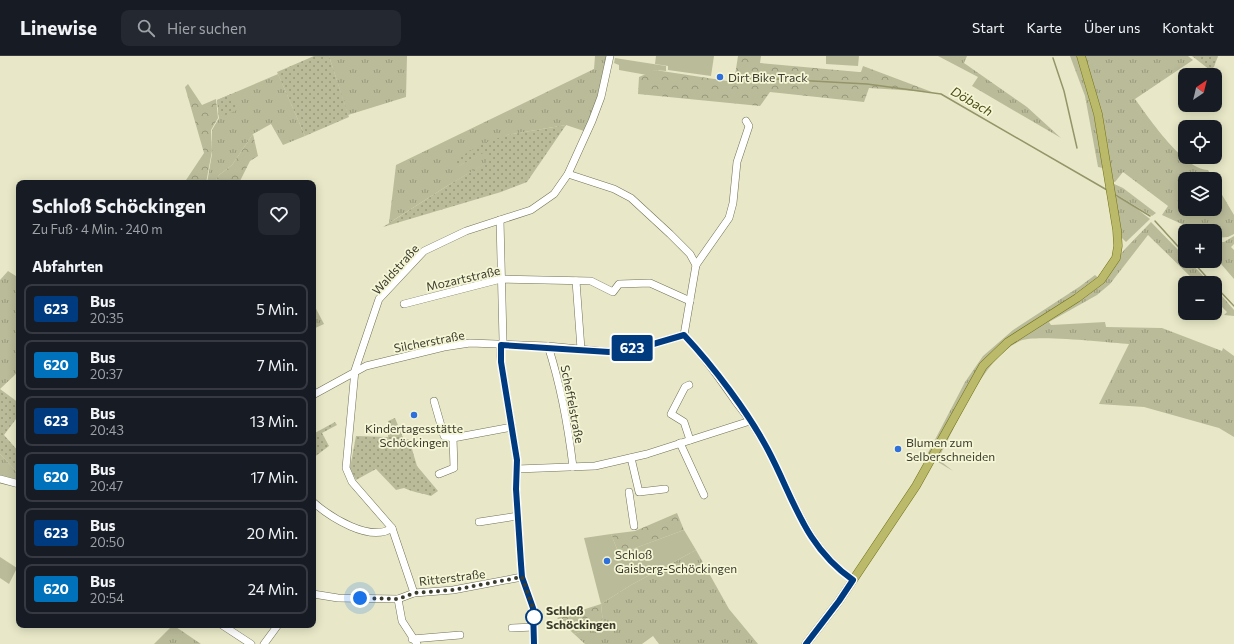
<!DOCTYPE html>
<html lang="de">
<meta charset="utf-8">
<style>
:root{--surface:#171b24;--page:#242831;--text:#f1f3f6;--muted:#9ea1a6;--line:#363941}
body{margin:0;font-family:Commissioner,sans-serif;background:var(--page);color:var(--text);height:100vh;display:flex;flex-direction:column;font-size:15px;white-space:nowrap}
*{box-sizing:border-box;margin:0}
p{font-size:13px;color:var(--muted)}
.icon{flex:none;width:22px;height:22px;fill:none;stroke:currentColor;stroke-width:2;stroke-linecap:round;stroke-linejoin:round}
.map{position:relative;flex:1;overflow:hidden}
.panel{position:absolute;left:16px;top:124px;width:300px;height:448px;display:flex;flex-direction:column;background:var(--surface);border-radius:8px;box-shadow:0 2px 10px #0003}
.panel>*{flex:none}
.badge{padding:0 8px;border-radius:3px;font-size:14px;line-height:26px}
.needle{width:26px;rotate:35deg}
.buttons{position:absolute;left:1178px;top:12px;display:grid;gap:8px}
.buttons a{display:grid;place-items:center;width:44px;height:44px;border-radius:8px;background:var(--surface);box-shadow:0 2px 10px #0003;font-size:20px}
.you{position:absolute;width:20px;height:20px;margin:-10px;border:3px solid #fff;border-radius:50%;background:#1a73e8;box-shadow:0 0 0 6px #1a73e833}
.map>.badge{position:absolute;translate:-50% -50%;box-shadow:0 0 0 2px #fff}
h2{padding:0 16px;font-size:15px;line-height:36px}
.round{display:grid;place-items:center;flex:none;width:42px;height:42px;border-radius:8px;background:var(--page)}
.overview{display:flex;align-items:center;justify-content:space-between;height:68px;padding:0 16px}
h1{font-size:19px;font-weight:700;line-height:30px}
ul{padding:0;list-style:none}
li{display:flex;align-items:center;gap:12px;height:50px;margin:0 8px 6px;padding:0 8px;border:2px solid var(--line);border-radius:8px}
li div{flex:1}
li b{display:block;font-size:15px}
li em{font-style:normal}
li .badge{min-width:44px;font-weight:700;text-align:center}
header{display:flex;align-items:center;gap:24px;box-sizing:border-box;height:56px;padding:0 20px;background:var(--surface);border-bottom:1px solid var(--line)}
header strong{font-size:19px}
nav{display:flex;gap:22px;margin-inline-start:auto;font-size:14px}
.search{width:280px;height:36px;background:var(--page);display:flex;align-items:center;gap:10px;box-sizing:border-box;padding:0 14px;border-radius:8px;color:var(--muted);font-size:15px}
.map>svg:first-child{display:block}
</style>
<header>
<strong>Linewise</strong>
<div class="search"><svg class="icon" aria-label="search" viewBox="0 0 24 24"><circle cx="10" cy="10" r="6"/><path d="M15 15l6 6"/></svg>Hier suchen</div>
<nav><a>Start</a><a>Karte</a><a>Über uns</a><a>Kontakt</a></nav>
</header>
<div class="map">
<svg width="1234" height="588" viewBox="0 0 1234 588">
<defs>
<pattern id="grass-tufts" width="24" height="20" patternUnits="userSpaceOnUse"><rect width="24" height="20" fill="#babb99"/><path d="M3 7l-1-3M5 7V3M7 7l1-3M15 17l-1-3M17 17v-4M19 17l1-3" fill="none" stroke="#98997d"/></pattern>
<pattern id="forest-crowns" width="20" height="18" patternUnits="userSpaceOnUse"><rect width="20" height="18" fill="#babb99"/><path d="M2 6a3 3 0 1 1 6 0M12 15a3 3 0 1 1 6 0" fill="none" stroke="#98997d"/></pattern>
<pattern id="garden-dots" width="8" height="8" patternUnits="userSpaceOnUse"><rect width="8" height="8" fill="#babb99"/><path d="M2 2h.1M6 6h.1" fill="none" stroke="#98997d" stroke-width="1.8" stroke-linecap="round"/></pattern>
</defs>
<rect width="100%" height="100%" fill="#e8e8c8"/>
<g fill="url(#grass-tufts)">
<path d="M329,0H407L406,41L348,59Z"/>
<path d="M595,0H608L601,41L587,76L566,69L507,79L457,111L487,94L488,106L447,130L389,167L396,109L594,13Z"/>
<path d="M938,0H967L964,7L1027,51L1061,82L972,30L978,21Z"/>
<path d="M1070,0H1078L1091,41L1103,112L1098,111L1085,40Z"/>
<path d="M1083,0H1188L1193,4L1135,43C1149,62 1183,113 1208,114L1213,123H1185V153H1215V127L1234,159V178L1228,181L1215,182V175H1197L1162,159L1168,150L1123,116L1115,126L1112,125Z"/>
<path d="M278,18L305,80L283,89L271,68L253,78L232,109L219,119L214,127H207L212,98V74L219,62L217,44Z"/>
<path d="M1112,127L1123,132L1156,157L1152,160L1114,137Z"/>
<path d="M1115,140L1127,145L1150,163L1126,186L1122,182Z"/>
<path d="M1151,166L1185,201V205H1189L1210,227H1197L1148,179L1110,228L1097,239L1049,266L1051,269L1105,266L1106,271L1162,272L1222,295L1223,292L1234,300V381L1219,372L1144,351L1099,348L1129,288C1108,287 1035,278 1020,285C984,300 956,370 938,403L953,415L938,406L936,402L982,317L1010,288L1085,240L1125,193Z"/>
<path d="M1234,180V188L1231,191L1234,194V223L1215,201V186H1224Z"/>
<path d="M8,215L19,222V315L0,333V224Z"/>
<path d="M1095,219L1101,224L997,296L930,401L927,399L965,326L983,300L1013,274L1079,231Z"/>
<path d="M1215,232L1234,254V260L1224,259L1227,256L1215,244Z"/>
<path d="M313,247L324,268L313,273Z"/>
<path d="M0,398L19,418V428L0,423Z"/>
<path d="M696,494L729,553L758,588H659L653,580L642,588H585L574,578L603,568L601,548L631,529Z"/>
<path d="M173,569L201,588H154Z"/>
</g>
<g fill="url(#forest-crowns)">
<path d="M738,0H761L760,7L859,16H861L863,10L932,36L869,32L864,46L770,36L760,50L638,38L639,21L655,14L734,26Z"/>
<path d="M188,28L202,49L216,43L218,62L211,74L212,95L206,127H184L204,97L185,31Z"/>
<path d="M253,78L258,100L250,105L239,127H214L219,119L232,109Z"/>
<path d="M677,457L684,474L619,498L611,478L635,475Z"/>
<path d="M601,548L603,568L574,578L557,562Z"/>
</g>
<g fill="#babb99">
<path d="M656,0H714L711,20L668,14V10L655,8Z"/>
<path d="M826,0H859L858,10L826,8Z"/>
<path d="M615,2L666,10V15L655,14L647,19L619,14V9L614,7Z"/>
<path d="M684,474L696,494L631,529L601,548L584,482L611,478L619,498Z"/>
<path d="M0,501L17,512L9,528L0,522Z"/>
</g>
<g fill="url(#garden-dots)">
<path d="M314,0H329L349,61L305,80L277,16Z"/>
<path d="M1192,0H1218L1214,11L1210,14Z"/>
<path d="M231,38L237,54L219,62L217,44Z"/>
<path d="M566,69L527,126L501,136L383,171L447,130L487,106V95L457,111L453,105L484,87L507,79Z"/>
<path d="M0,333L19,347V359L4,379L19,396V418L0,398Z"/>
<path d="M395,362L404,384L409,383L417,410L438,435L431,440C422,437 412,436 404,432L396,434L376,413L356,424L350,412L356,380L388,381V365Z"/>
<path d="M335,366L337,369L322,377L329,390L313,402V378Z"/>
</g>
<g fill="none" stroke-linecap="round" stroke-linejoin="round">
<g stroke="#959569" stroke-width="1.5">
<path d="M1053,2L1064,35L1077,92"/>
<path d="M738,21L867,28L941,38L1107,134"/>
<path d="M1114,138L1150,160"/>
<path d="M1155,165L1185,198"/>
<path d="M1192,205L1212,227"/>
<path d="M1215,230L1234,250"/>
</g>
<defs>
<g id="minor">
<path d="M568,118L614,133L631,142L670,178L690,198L696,209"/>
<path d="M500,164L503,284"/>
<path d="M576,225L581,293"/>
<path d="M404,248L501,223L591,225L613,236L619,228L650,227L690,245"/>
<path d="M684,279C704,300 720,323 736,346C748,361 759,377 768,394C794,443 805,490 853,524"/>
<path d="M684,279L696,209L729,162L733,147L737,106L749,70L746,65"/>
<path d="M501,289L500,295L501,306L517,404L516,433L521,508L522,521L533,552L534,588"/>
<path d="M548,290C561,330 568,369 573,411"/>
<path d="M689,329L685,331L671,358L684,366L690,384"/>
<path d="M313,339L366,310L444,291L470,287L548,290L609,296L643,291L684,279"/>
<path d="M434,345L444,380L453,382"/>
<path d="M680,387L704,439"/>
<path d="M631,402L639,436L665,433"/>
<path d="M517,413L595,410L647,398L750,365"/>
<path d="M439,418L454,412L453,382L512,371"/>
<path d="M0,423L19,428"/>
<path d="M629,436L634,470"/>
<path d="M313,446C330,461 370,487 392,472"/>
<path d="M479,466L518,460"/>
<path d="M414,537L392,472L352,426L346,412L355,314L379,243L424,195L466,175L531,154L554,138L568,118L592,65L601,41L610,0"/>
<path d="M313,538L338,542L398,543L414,537L453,534L522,521"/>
<path d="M398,543L402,565L417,588"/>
<path d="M222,569L251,588"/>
<path d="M512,572L534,571"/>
<path d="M412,583L460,579"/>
<path d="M264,588L278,569"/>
</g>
<path id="major" d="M806,588L839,545L916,430L983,310L1008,286L1077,242L1101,224L1116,202L1118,190L1117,174L1098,58L1081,0"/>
</defs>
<use href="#minor" stroke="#717154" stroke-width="8"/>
<use href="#major" stroke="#717016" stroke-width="9"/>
<use href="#minor" stroke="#fff" stroke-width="7"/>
<use href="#major" stroke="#bbba6b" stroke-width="8"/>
</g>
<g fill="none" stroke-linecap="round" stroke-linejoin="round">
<defs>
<path id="line" d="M534,588L533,552L522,521L521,508L516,433L517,404L501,306V289L609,296L643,291L684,279C713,310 748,356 768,394C794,443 804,490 853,524L839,545L806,588"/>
</defs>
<use href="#line" stroke="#fff" stroke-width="9"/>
<use href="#line" stroke="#003b80" stroke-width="6"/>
<path stroke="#3b3b2e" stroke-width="4" stroke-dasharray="0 7.2" d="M360,542L398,543L414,537L453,534L522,521L533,552L534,561"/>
</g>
<g fill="#3070dd" stroke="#f5f6d5" stroke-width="1.5">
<circle cx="720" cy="21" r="4"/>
<circle cx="414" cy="359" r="4"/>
<circle cx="898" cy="393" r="4"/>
<circle cx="607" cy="505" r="4"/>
</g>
<circle fill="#fff" stroke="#003b80" stroke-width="2" cx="534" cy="561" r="8"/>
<g text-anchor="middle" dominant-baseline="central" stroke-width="3.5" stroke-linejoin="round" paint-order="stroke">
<g font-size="12" fill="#3b3b2e" stroke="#f5f6d5" text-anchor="start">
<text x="728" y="21">Dirt Bike Track</text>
<text x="414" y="372" text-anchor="middle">Kindertagesstätte<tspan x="414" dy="14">Schöckingen</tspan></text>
<text x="906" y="386">Blumen zum<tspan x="906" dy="14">Selberschneiden</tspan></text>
<text x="615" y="498">Schloß<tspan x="615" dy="14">Gaisberg-Schöckingen</tspan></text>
</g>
<g font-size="12" fill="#3b3b2e" stroke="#f5f6d5">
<text transform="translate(395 213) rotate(-48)">Waldstraße</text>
<text transform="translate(463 222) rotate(-13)">Mozartstraße</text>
<text transform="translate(429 285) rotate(-11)">Silcherstraße</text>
<text transform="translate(573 348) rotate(79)">Scheffelstraße</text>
<text transform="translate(452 521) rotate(-7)">Ritterstraße</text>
</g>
<g font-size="12" font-weight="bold" fill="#3b3b2e" stroke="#f5f6d5" text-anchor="start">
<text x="546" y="554">Schloß<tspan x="546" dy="14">Schöckingen</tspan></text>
</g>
<g font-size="13" font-style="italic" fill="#4c4c16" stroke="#f5f6d5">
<text transform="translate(972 45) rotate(30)">Döbach</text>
</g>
</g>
</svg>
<div class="buttons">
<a><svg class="needle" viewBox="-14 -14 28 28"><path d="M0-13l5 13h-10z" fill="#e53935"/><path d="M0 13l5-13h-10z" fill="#9ea1a6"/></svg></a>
<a><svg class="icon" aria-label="locate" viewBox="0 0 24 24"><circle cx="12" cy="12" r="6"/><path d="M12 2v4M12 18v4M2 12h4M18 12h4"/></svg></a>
<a><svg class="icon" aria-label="layers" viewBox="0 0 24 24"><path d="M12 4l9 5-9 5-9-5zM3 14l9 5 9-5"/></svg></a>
<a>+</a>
<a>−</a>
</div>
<div class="you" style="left:360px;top:542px"></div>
<b class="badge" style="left:632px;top:292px;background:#003b80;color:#fff">623</b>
<section class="panel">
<div class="overview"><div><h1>Schloß Schöckingen</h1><p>Zu Fuß · 4 Min. · 240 m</p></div><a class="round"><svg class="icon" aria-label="heart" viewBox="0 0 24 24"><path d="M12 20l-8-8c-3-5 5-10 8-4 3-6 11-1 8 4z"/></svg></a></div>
<h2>Abfahrten</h2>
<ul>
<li><span class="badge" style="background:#003b80;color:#fff">623</span><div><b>Bus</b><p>20:35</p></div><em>5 Min.</em></li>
<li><span class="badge" style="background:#0072bc;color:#fff">620</span><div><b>Bus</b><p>20:37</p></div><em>7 Min.</em></li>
<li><span class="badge" style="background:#003b80;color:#fff">623</span><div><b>Bus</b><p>20:43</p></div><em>13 Min.</em></li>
<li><span class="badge" style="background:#0072bc;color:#fff">620</span><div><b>Bus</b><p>20:47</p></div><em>17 Min.</em></li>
<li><span class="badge" style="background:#003b80;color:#fff">623</span><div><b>Bus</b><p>20:50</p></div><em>20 Min.</em></li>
<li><span class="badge" style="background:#0072bc;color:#fff">620</span><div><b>Bus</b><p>20:54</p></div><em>24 Min.</em></li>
</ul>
</section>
</div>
